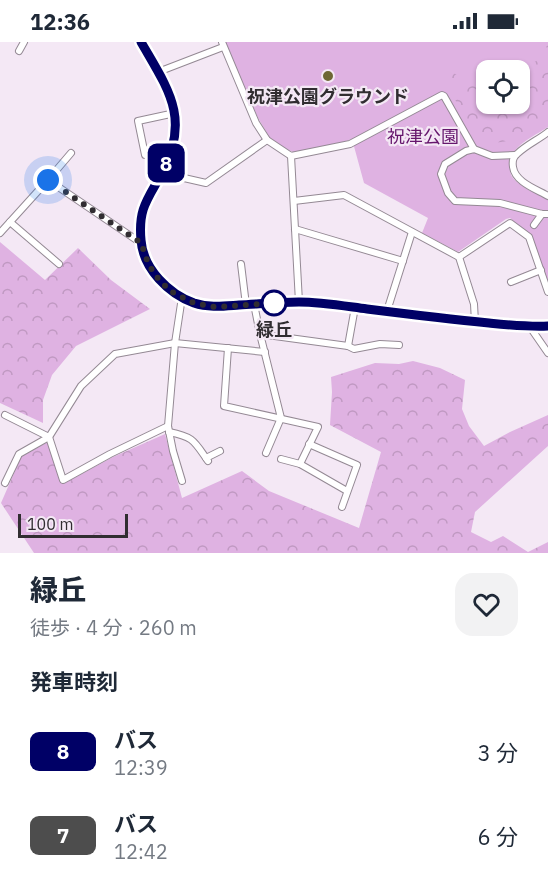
<!DOCTYPE html>
<html lang="ja">
<meta charset="utf-8">
<style>
:root{--surface:#fff;--page:#f2f2f3;--text:#1f2937;--muted:#747a83}
body{margin:0;font-family:"IBM Plex Sans","Noto Sans JP",sans-serif;background:var(--page);color:var(--text);height:100vh;display:flex;flex-direction:column;font-size:22px;white-space:nowrap}
*{box-sizing:border-box;margin:0}
p{font-size:20px;color:var(--muted)}
.icon{flex:none;width:33px;height:33px;fill:none;stroke:currentColor;stroke-width:2;stroke-linecap:round;stroke-linejoin:round}
.map{position:relative;height:511px;overflow:hidden}
.details{display:flex;flex-direction:column;background:var(--surface);flex:1}
.details>*{flex:none}
.badge{padding:0 12px;border-radius:9px;font-size:21px;line-height:39px}
.controls{position:absolute;left:476px;top:18px;display:grid;gap:12px}
.controls a{display:grid;place-items:center;width:54px;height:54px;border-radius:12px;background:var(--surface);box-shadow:0 2px 4px #0004;font-size:30px}
.scale{position:absolute;left:18px;bottom:15px;width:110px;box-sizing:border-box;padding-left:6px;border:3px solid #312d31;border-top:0;font-size:16px;line-height:21px;white-space:nowrap;color:#312d31;-webkit-text-stroke:4px #f4e8f5;paint-order:stroke}
.you{position:absolute;width:30px;height:30px;margin:-15px;border:4px solid #fff;border-radius:50%;background:#1a73e8;box-shadow:0 0 0 9px #1a73e833}
.map>.badge{position:absolute;translate:-50% -50%;box-shadow:0 0 0 3px #fff}
h2{padding:0 30px;font-size:22px;line-height:54px}
.round{display:grid;place-items:center;flex:none;width:63px;height:63px;border-radius:18px;background:var(--page)}
.overview{display:flex;align-items:center;justify-content:space-between;height:102px;padding:0 30px}
h1{font-size:28px;font-weight:800;line-height:45px}
ul{padding:0;list-style:none}
li{display:flex;align-items:center;gap:18px;height:84px;padding:0 30px}
li div{flex:1}
li b{display:block;font-size:22px}
li em{font-style:normal}
li .badge{min-width:66px;font-weight:700;text-align:center}
.status{display:flex;justify-content:space-between;align-items:center;height:42px;padding:0 30px;background:var(--surface);direction:ltr}
.status svg{height:16px;fill:currentColor}
.map>svg:first-child{display:block}
</style>
<div class="status"><b>12:36</b><svg viewBox="0 0 49 12"><path d="M0 12V9h3v3zM5 12V6h3v6zM10 12V3h3v9zM15 12V0h3v12zM26 1h20v11H26zM47 4h2v5h-2z"/></svg></div>
<div class="map">
<svg width="548" height="511" viewBox="0 0 548 511">
<defs>
<pattern id="forest-crowns" width="20" height="18" patternUnits="userSpaceOnUse" patternTransform="scale(1.5)"><rect width="20" height="18" fill="#dfb2e2"/><path d="M2 6a3 3 0 1 1 6 0M12 15a3 3 0 1 1 6 0" fill="none" stroke="#c099c2"/></pattern>
</defs>
<rect width="100%" height="100%" fill="#f4e8f5"/>
<path fill="#dfb2e2" fill-rule="evenodd" d="M225,0H548V85C533,95 506,106 510,127C510,131 512,136 516,139C524,147 538,152 548,158V245L531,196L510,176L506,177L458,210L422,191L428,176L364,141L352,97L334,103L301,110H293L280,104L270,96L258,76ZM486,28H519V62H486Z"/>
<g fill="url(#forest-crowns)">
<path d="M548,0V70L545,74C536,81 525,91 515,96C506,100 492,103 483,97C466,87 454,55 447,38L454,31C466,40 470,43 486,43V62H519V29L543,15Z"/>
<path d="M0,200L45,238L78,206L111,238L150,267L76,304L52,333L43,358V381L0,361Z"/>
<path d="M413,319L440,326L465,338L462,367L469,384L484,404L510,390L548,373V404L475,470L471,490L491,500L503,494L528,510L548,500V511H34L1,461L21,415L48,400L63,442L113,415L165,392L182,456L242,429L269,449L359,486L381,410L330,383L332,350L331,335L375,321L399,322Z"/>
</g>
<g fill="none" stroke-linecap="round" stroke-linejoin="round">
<defs>
<g id="street">
<path d="M222,0L256,81L267,98L291,114L350,102L442,53L444,54L474,107"/>
<path d="M19,9L24,0"/>
<path d="M158,30L223,5"/>
<path d="M548,90C538,98 526,103 517,112C513,115 512,119 513,125C515,140 536,147 548,154"/>
<path d="M145,113L138,79L175,71"/>
<path d="M515,113L492,114L474,107L466,109L445,122L441,132L448,151L455,159L500,161L542,172H548"/>
<path d="M291,114L299,260"/>
<path d="M162,131L206,141L267,98"/>
<path d="M48,138L71,111"/>
<path d="M294,159L344,153L459,215L474,262L475,280"/>
<path d="M10,180L59,222"/>
<path d="M534,183L542,172"/>
<path d="M295,187L403,219"/>
<path d="M0,191L48,138L141,201"/>
<path d="M459,215L510,181L529,195L548,250"/>
<path d="M241,222L246,263"/>
<path d="M511,240L541,228"/>
<path d="M182,255L175,301L168,384L173,409L182,439"/>
<path d="M254,262L260,292L281,376L266,411"/>
<path d="M387,269L412,190"/>
<path d="M530,285L548,311"/>
<path d="M260,292L348,304L354,307L380,302L399,303"/>
<path d="M348,304L355,265"/>
<path d="M228,306L224,364L318,385L300,422"/>
<path d="M5,373L49,395L63,438L110,412L168,384"/>
<path d="M169,390C194,395 194,399 208,419"/>
<path d="M309,402L357,423L342,465"/>
<path d="M206,416L220,409"/>
<path d="M281,417L300,422L347,449"/>
<path d="M5,441L19,412L49,395L81,344L115,312L175,301L265,310"/>
</g>
<path id="secondary" d="M141,0C168,47 191,76 162,131C148,157 138,166 141,198C143,227 169,252 194,261C209,266 224,264 239,263C259,262 279,260 299,260C320,260 341,264 362,266C403,271 444,277 484,280C506,282 527,285 548,284"/>
</defs>
<use href="#street" stroke="#948994" stroke-width="8"/>
<use href="#secondary" stroke="#948994" stroke-width="11"/>
<use href="#street" stroke="#fff" stroke-width="6"/>
<use href="#secondary" stroke="#fde7fe" stroke-width="9"/>
</g>
<g fill="none" stroke-linecap="round" stroke-linejoin="round">
<defs>
<path id="line" d="M141,0C168,47 191,76 162,131C148,157 138,166 141,198C143,227 169,252 194,261C209,266 224,264 239,263C259,262 279,260 299,260C321,260 344,264 367,267C407,272 448,277 489,281C509,283 528,285 548,284"/>
</defs>
<use href="#line" stroke="#fff" stroke-width="14"/>
<use href="#line" stroke="#006" stroke-width="9"/>
<path stroke="#312d31" stroke-width="6" stroke-dasharray="0 10.8" d="M48,138L141,201L148,221L155,233L170,249L194,261L215,265L277,261H274"/>
</g>
<circle fill="#6e6734" stroke="#f4e8f5" stroke-width="2" cx="328" cy="34" r="6"/>
<circle fill="#fff" stroke="#006" stroke-width="3" cx="274" cy="261" r="12"/>
<g text-anchor="middle" dominant-baseline="central" stroke-width="4.5" stroke-linejoin="round" paint-order="stroke">
<g font-size="18" font-weight="bold" fill="#312d31" stroke="#f4e8f5">
<text x="328" y="54">祝津公園グラウンド</text>
</g>
<g font-size="18" fill="#66166d" stroke="#f4e8f5">
<text x="423" y="94">祝津公園</text>
</g>
<g font-size="18" font-weight="bold" fill="#312d31" stroke="#f4e8f5">
<text x="274" y="287">緑丘</text>
</g>
</g>
</svg>
<div class="controls">
<a><svg class="icon" aria-label="locate" viewBox="0 0 24 24"><circle cx="12" cy="12" r="6"/><path d="M12 2v4M12 18v4M2 12h4M18 12h4"/></svg></a>
</div>
<div class="scale">100 m</div>
<div class="you" style="left:48px;top:138px"></div>
<b class="badge" style="left:166px;top:121px;background:#006;color:#fff">8</b>
</div>
<section class="details">
<div class="overview"><div><h1>緑丘</h1><p>徒歩 · 4 分 · 260 m</p></div><a class="round"><svg class="icon" aria-label="heart" viewBox="0 0 24 24"><path d="M12 20l-8-8c-3-5 5-10 8-4 3-6 11-1 8 4z"/></svg></a></div>
<h2>発車時刻</h2>
<ul>
<li><span class="badge" style="background:#006;color:#fff">8</span><div><b>バス</b><p>12:39</p></div><em>3 分</em></li>
<li><span class="badge" style="background:#4d4d4d;color:#fff">7</span><div><b>バス</b><p>12:42</p></div><em>6 分</em></li>
</ul>
</section>
